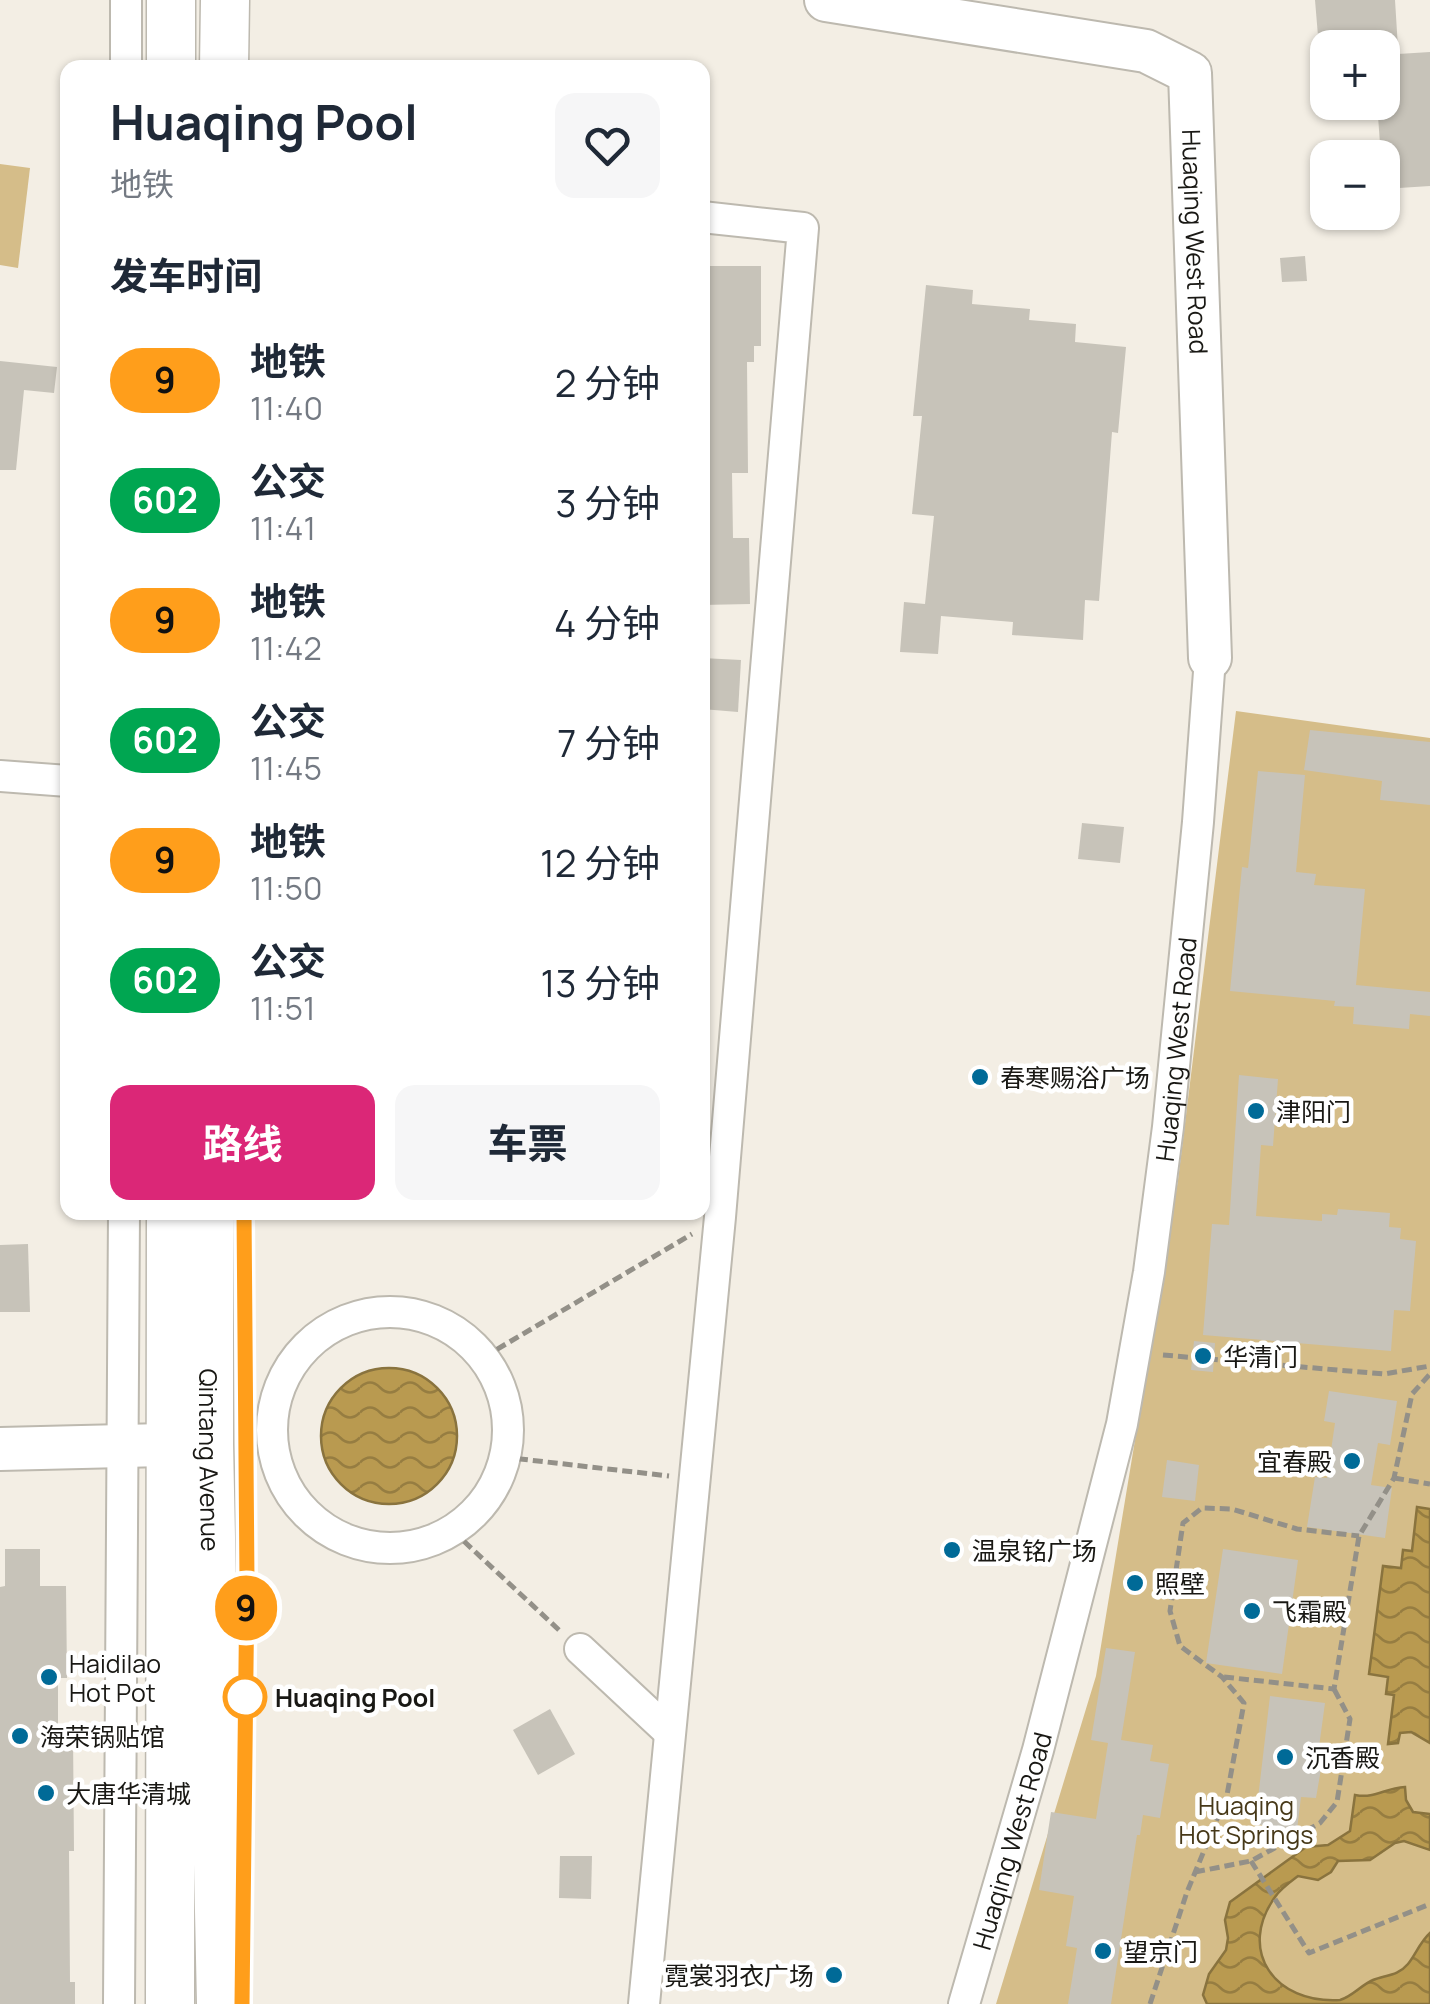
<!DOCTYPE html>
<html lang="zh">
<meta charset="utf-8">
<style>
:root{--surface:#fff;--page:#f6f6f7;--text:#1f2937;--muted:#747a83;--accent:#db2777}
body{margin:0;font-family:Manrope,"Noto Sans SC",sans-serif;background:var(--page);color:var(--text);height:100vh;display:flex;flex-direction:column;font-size:38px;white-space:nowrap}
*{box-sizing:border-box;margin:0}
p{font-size:32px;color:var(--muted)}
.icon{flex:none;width:55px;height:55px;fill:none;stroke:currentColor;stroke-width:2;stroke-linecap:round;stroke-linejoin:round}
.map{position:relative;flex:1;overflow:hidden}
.drawer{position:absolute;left:60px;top:60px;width:650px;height:1160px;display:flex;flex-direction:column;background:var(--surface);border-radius:20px;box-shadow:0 2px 8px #0004}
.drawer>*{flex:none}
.badge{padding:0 20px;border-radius:32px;font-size:35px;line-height:65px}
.tools{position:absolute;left:1310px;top:30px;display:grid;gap:20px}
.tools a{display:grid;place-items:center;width:90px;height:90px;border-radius:20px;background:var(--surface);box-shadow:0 2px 8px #0004;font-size:50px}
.map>.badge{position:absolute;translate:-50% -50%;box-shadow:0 0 0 5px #fff}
h2{padding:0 50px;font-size:38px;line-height:90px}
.round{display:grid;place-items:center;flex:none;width:105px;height:105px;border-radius:20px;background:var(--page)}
.head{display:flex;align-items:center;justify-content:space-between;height:170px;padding:0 50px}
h1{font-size:48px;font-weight:700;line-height:75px}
.cta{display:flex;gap:20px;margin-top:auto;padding:20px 50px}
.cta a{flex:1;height:115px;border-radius:20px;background:var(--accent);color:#fff;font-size:40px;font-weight:700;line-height:115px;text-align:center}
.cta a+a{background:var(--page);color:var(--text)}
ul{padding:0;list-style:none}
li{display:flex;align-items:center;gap:30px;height:120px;padding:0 50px}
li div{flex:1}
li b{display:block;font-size:38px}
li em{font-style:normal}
li .badge{min-width:110px;font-weight:700;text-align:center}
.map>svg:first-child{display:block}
</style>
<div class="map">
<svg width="1430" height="2004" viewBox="0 0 1430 2004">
<defs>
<pattern id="water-waves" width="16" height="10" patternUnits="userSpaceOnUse" patternTransform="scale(2.5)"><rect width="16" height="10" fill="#b99a50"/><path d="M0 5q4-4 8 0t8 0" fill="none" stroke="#967d41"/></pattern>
</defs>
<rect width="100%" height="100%" fill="#f3eee4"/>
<g fill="#d5bd89">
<path d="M0,164L30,168L18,268L0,265Z"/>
<path d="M1236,711L1430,738V2004H996L1096,1676L1178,1180Z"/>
</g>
<g fill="url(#water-waves)" stroke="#89733e" stroke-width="2.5">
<circle cx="389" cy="1436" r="68"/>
<path d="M1417,1507L1430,1509V1743L1411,1732L1400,1733L1398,1743L1388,1744L1394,1695L1386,1694L1388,1677L1369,1674L1383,1566L1401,1568L1403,1550L1412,1551Z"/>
<path d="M1405,1787L1406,1800L1413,1812L1430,1814V1850L1404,1841L1395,1843L1370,1860L1338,1861L1331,1872L1318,1880L1298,1876C1290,1882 1280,1889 1275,1897C1237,1950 1274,2004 1340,2000C1352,1997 1361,1985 1373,1980C1385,1975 1398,1976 1408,1964C1416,1954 1420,1942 1430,1933V2004H1207L1203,1995L1209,1974L1226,1950L1228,1938L1225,1920L1230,1902L1306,1847L1328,1845L1350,1831L1355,1795C1376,1799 1384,1788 1405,1787Z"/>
</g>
<g fill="#c7c3b9">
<path d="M1315,0H1395L1398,48H1319Z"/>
<path d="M1430,52V186L1399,188L1398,171L1382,172L1377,102H1382V55Z"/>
<path d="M1305,256L1307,281L1282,282L1280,258Z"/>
<path d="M702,266H761V346H754V362H747L748,473H732L733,538H749L750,604L702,605Z"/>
<path d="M926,285L973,290L972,304L1030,309L1029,320L1076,324L1075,342L1126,347L1118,433L1112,432L1099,601L1085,600L1083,640L1012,635L1013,622L941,616L938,654L900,652L904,602L925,604L934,516L912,514L922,416H913Z"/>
<path d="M0,361L57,367L54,393L24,390L16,470H0Z"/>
<path d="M702,658L741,660L738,712L702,709Z"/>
<path d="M1310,730L1430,742V805L1380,800L1382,781L1304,770Z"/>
<path d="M1258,771L1305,775L1296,872L1316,874L1314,885L1365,889L1356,985L1430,992V1016L1410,1014L1409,1029L1353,1024L1354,1007L1334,1006L1335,1001L1230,991L1242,867L1248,868Z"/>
<path d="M1082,823L1124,827L1120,863L1078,859Z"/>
<path d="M1239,1075L1278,1079L1273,1146L1261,1145L1256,1216L1322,1221V1214L1337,1215L1338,1209L1390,1213L1389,1227L1401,1228L1400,1239L1416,1241L1410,1311L1394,1310L1391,1351L1203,1335L1212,1224L1229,1225Z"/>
<path d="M28,1244L30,1312H0V1245Z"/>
<path d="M1194,1341L1215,1343L1213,1372L1191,1370Z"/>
<path d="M1329,1391L1397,1401L1390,1445L1378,1443L1371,1485L1392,1488L1385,1538L1307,1527L1315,1477L1327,1478L1335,1423L1324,1421Z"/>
<path d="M1167,1460L1199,1465L1195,1501L1162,1497Z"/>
<path d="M5,1549H40V1586H66L67,1678H58V1732H73L74,1851H69L70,1982H75V2004H0V1587L5,1586Z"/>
<path d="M1223,1549L1298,1560L1282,1674L1206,1663Z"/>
<path d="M1106,1648L1135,1652L1121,1740L1153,1745L1150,1761L1169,1764L1160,1818L1143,1815L1140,1835H1137L1111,2004H1068L1077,1948L1066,1946L1074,1896L1039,1890L1051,1812L1096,1819L1108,1743L1091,1740Z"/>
<path d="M1270,1696L1325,1703L1316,1769H1321L1316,1798L1301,1797L1297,1830L1255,1824Z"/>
<path d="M550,1709L575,1754L538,1775L513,1730Z"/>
<path d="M560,1856H592L591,1899L559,1898Z"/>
</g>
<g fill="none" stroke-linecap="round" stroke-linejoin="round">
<defs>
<g id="street">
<path d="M126,68V0"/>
<path d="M0,776L68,781"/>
<circle cx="390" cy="1430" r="118"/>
<path d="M580,1649L669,1732"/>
<path d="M119,2004L124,1212"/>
<path d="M644,2004L720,1217L803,228L702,217"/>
<path id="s1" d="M964,2004L1038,1750L1122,1424L1149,1272L1168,1127L1198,822L1210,658"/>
</g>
<g id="secondary">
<path id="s2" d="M826,0L1146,51L1190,73L1210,658"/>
<path d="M0,1449L204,1444"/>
</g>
<g id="primary">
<path d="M171,68V0"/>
<path d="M224,68L225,0"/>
<path id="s3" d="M209,1212V1444L221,2004"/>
<path d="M170,2004L171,1212"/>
</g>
</defs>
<use href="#street" stroke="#bdb9af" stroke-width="34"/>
<use href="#secondary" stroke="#bdb9af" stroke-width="46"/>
<use href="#primary" stroke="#bdb9af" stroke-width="51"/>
<g stroke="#939088" stroke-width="5" stroke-dasharray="10 5" stroke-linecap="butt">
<path d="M1163,1355L1384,1374L1430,1366"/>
<path d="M484,1357L692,1234"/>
<path d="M247,1444H273"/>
<path d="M503,1457L669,1476"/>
<path d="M1394,1478L1430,1484"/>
<path d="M453,1531L560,1631"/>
<path d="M1224,1677L1334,1689L1359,1536L1394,1478L1412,1394L1430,1374"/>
<path d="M1251,1861L1309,1953L1430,1904"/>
<path d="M1195,1872L1251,1861L1320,1823L1337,1802L1350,1719L1334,1689"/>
<path d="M1150,2004L1187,1892L1227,1795L1244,1703L1222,1677L1180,1646L1170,1611L1183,1523L1202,1508L1232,1509L1297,1529L1359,1536"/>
</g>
<use href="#street" stroke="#fff" stroke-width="30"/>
<use href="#secondary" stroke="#fff" stroke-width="42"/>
<use href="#primary" stroke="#fff" stroke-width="48"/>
</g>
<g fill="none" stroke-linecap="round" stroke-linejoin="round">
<defs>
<path id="line" d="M242,2004L247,1582L244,1212"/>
</defs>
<use href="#line" stroke="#fff" stroke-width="22"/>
<use href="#line" stroke="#ff9e1b" stroke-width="15"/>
</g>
<g fill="#006a97" stroke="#fff" stroke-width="4">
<circle cx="980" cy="1077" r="10"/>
<circle cx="1256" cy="1111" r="10"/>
<circle cx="1203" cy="1356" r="10"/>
<circle cx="1352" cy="1461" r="10"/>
<circle cx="952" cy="1550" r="10"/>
<circle cx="1135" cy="1583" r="10"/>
<circle cx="1252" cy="1611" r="10"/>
<circle cx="49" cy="1677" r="10"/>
<circle cx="20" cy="1736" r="10"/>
<circle cx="1285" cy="1757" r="10"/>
<circle cx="46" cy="1793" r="10"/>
<circle cx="1103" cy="1951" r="10"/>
<circle cx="834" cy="1975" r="10"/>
</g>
<circle fill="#fff" stroke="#ff9e1b" stroke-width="5" cx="245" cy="1697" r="20"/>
<g text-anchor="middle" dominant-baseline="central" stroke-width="9" stroke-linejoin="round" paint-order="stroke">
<g font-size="25" fill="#191814" stroke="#fff">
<text stroke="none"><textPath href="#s2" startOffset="542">Huaqing West Road</textPath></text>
<text stroke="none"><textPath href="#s1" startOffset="980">Huaqing West Road</textPath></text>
<text stroke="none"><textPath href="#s3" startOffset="248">Qintang Avenue</textPath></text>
<text stroke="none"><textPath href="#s1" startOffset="170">Huaqing West Road</textPath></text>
</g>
<g font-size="25" fill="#191814" stroke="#fff" text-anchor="start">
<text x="1000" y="1077">春寒赐浴广场</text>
<text x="1276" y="1111">津阳门</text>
<text x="1223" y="1356">华清门</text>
<text x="1332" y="1461" text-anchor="end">宜春殿</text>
<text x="972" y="1550">温泉铭广场</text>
<text x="1155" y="1583">照壁</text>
<text x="1272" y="1611">飞霜殿</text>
<text x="69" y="1663">Haidilao<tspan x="69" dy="29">Hot Pot</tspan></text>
<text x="40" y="1736">海荣锅贴馆</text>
<text x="1305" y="1757">沉香殿</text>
<text x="66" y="1793">大唐华清城</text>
<text x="1123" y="1951">望京门</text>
<text x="814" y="1975" text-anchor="end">霓裳羽衣广场</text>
</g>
<g font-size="25" font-weight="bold" fill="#191814" stroke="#fff" text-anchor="start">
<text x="275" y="1697">Huaqing Pool</text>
</g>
<g font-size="25" fill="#473919" stroke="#fff">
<text x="1246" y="1805">Huaqing<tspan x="1246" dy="29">Hot Springs</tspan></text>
</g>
</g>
</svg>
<div class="tools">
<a>+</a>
<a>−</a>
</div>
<b class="badge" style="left:246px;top:1608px;background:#ff9e1b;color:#111">9</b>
<section class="drawer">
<div class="head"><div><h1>Huaqing Pool</h1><p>地铁</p></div><a class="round"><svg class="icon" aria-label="heart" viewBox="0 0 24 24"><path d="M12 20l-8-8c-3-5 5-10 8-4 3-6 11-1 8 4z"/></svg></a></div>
<h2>发车时间</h2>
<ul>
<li><span class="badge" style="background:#ff9e1b;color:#111">9</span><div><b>地铁</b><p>11:40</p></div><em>2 分钟</em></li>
<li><span class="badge" style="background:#00a651;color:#fff">602</span><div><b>公交</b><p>11:41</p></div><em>3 分钟</em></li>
<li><span class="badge" style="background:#ff9e1b;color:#111">9</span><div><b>地铁</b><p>11:42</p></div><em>4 分钟</em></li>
<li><span class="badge" style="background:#00a651;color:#fff">602</span><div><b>公交</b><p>11:45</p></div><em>7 分钟</em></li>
<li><span class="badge" style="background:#ff9e1b;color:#111">9</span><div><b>地铁</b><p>11:50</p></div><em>12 分钟</em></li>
<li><span class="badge" style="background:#00a651;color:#fff">602</span><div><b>公交</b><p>11:51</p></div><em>13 分钟</em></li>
</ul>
<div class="cta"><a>路线</a><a>车票</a></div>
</section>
</div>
